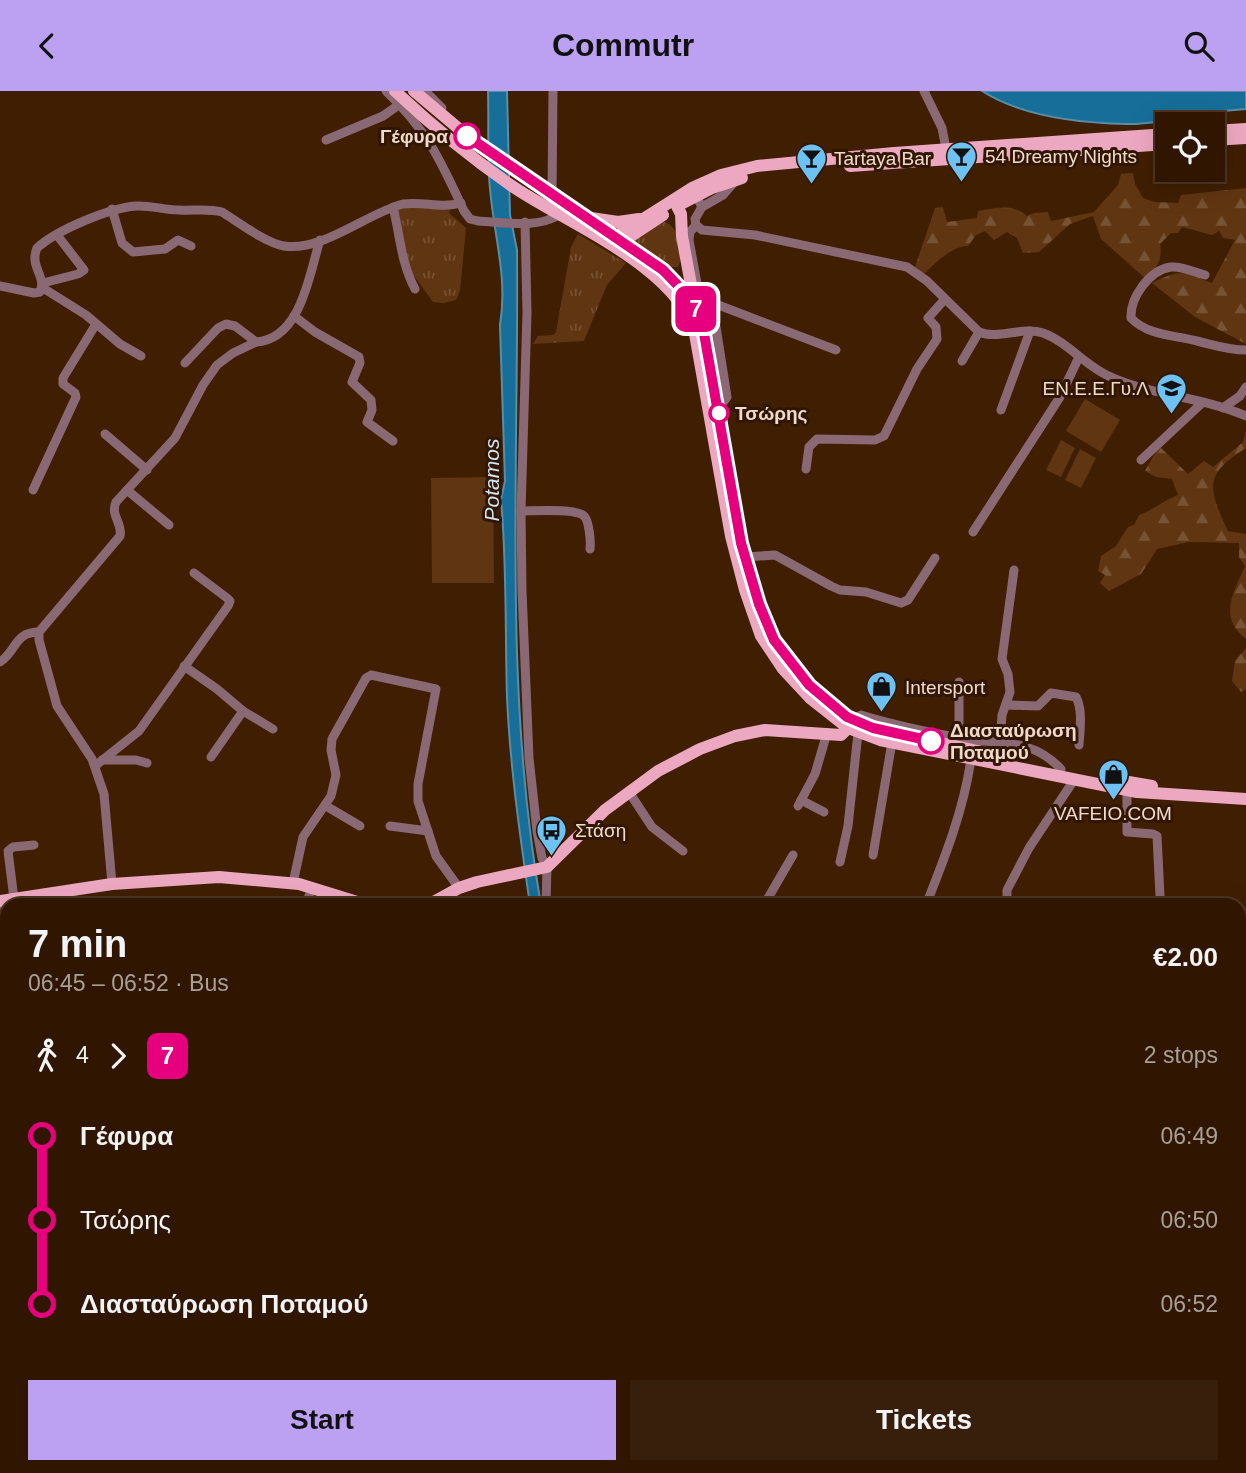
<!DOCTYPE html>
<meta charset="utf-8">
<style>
:root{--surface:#301601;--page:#381f0b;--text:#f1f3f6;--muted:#a89f99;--line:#4b3523;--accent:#bca0f2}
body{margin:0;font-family:Helvetica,sans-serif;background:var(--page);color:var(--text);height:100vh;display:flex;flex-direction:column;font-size:26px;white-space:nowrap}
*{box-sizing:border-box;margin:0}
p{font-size:23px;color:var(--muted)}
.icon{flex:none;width:38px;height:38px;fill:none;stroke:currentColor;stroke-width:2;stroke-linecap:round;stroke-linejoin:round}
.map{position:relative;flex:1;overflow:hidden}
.drawer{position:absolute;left:0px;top:807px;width:1246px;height:576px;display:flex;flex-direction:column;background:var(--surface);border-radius:21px 21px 0 0;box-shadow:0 7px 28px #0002,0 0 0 2px var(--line)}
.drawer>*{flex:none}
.badge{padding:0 14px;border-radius:10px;font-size:24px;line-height:46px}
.fabs{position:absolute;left:1155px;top:21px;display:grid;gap:14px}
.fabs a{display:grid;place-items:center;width:70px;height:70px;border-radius:0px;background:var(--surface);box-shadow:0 7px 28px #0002,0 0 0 2px var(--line);font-size:35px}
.map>.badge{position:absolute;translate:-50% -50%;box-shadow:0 0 0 4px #fff}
.legs{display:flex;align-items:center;gap:10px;height:77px;padding:0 28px;font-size:23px}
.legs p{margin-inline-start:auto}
.head{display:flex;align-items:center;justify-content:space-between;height:119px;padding:0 28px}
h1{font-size:38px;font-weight:700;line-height:52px}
.button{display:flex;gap:14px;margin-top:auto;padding:14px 28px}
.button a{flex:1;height:80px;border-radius:0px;background:var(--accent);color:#111;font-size:28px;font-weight:700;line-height:80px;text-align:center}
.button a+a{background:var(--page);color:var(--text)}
ul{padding:0 28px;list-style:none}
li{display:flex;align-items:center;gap:24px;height:84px;font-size:26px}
li i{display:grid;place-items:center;width:10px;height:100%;margin:0 9px;background:currentColor}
li i::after{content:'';width:18px;height:18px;margin:-9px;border:5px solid;border-radius:50%;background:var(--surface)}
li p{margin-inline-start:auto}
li:first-child i{background:linear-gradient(#0000 50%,currentColor 0)}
li:last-child i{background:linear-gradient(currentColor 50%,#0000 0)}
header{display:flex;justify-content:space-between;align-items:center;height:91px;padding:0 28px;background:var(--accent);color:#111;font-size:32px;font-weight:700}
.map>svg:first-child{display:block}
</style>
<header><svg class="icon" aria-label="back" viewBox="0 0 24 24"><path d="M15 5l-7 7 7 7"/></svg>Commutr<svg class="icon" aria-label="search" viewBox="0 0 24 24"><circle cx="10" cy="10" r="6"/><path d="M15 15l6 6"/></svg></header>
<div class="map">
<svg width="1246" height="1382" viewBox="0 0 1246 1382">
<defs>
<pattern id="grass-tufts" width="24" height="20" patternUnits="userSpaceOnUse" patternTransform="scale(1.75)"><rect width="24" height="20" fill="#603512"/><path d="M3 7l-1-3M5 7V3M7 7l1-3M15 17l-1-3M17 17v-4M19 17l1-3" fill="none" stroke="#775233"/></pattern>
<pattern id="forest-firs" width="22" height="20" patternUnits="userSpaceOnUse" patternTransform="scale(1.75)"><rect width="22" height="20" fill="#603512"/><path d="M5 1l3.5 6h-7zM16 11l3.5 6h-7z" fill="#775233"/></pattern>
</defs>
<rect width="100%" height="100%" fill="#401e01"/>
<g fill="url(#grass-tufts)">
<path d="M403,115L451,118L449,122L466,137L460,200L456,209L444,212L433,211L412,182L395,117Z"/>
<path d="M664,131C679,134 684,164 678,176H668L632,151Z"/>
<path d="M578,143L626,172L607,194L584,250L533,253L538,245L553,244L556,241L571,156Z"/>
</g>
<g fill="url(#forest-firs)">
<path d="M1133,82L1135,93L1143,107L1155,111L1178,112L1181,104L1246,97V253L1195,226L1152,192C1182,177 1182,181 1212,192L1235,149L1223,147L1219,140L1212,144L1182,136L1178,142H1171L1160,153C1163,168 1157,177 1146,188L1101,148L1093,125L1070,133L1039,161L1023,162L1017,147L1007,141L994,149L985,140L976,144L968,155C952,155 935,172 924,183L914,179L935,117L943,116L947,131L977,127L978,120C995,117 1013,112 1027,125L1034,122L1048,121L1051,130L1094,121L1118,94L1121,83Z"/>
<path d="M1246,340V357C1203,384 1208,397 1228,440L1246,443V548C1218,526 1233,503 1245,475L1239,466V452L1189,451L1157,458L1141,483L1109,500L1100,492L1105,484L1098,480L1101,465L1116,455L1128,436L1134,434L1139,424C1153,419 1163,410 1178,404L1172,388L1156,386L1145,380L1159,355L1188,383L1204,370L1213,376L1243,351Z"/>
<path d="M1246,557V598L1241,601L1232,590L1235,570Z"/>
</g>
<g fill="#603512">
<path d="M1085,308L1120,329L1101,361L1066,340Z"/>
<path d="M1061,349L1075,357L1061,386L1046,379Z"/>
<path d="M1080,358L1096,367L1081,397L1065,389Z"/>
<path d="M493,386L494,492H432L431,387Z"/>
</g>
<g fill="#176e98" stroke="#588ea7" stroke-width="2">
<path d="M488,0H507L510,124L517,159C519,377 503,598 541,814H530C520,745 510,675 507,606C505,540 507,474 501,408L505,390L500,234C508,187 494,145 490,98C487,66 489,33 488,0Z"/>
<path d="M982,0H1246V18L1176,24L1175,28C1159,30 1142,34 1126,33C1080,32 1021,25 982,0Z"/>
</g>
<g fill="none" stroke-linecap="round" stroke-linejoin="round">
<path stroke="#176e98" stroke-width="12" d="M459,1382L464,1376"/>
<g stroke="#8a6874" stroke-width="9">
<path d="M386,0C427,39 441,70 464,120L470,128L478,130C503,131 536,138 559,124"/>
<path d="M425,0L442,17"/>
<path d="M924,0L942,37L947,63"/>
<path d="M326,49L383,25L400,13"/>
<path d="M694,101L702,116L695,128L696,134L702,139L755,144L907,176L927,190L979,241C999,249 1022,235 1043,242C1068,251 1086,276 1111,286C1154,305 1203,306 1246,325"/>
<path d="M552,105L553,0"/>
<path d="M393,116C400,144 401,172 415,198"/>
<path d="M702,116L723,104L736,89"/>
<path d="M112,118L122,152L133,161L165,158L178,149L191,155"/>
<path d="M525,131L527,222L521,420L522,500L529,667L537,740L542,767L547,776L546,814"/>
<path d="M696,134L690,141L689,149L700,209L711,224L716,236L727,306L718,318"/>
<path d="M1205,184C1194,181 1182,175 1171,176C1149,179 1130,207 1131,227C1148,245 1175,244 1197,250C1214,254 1228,259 1246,259"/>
<path d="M43,192L78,183L84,179L57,144"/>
<path d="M0,195L34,202L40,201C47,185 29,176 37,157C57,139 109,117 136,115C150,114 164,119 179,119C193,120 207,117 222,121C238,131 266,152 284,155C323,161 367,122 403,113C423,110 441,118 461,112"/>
<path d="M43,197L86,224L120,253L141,265"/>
<path d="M700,207L836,259"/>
<path d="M294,225L315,241L359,266L360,272L352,291L371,309L372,319L367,331L393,350"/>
<path d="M962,270L979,241"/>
<path d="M185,272L218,237L226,233L235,235L256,251C301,248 309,184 320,149"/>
<path d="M1223,317L1240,305L1246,296"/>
<path d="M1001,319L1030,240"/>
<path d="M105,343L147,379"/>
<path d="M1141,369L1202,312"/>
<path d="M806,378L809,356L817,348L875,349L884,345L917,278L937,248L936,236L928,227L945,208"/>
<path d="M33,399L76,306L75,302L63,293V287L96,233"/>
<path d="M127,399L169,434"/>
<path d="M521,420C533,420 576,417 584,425C589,429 591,451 590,458"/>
<path d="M973,441L1060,306L1079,266"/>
<path d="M745,466L775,464L831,495L840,499L866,501L901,512L908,509L935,467"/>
<path d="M0,571C17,560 14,541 39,541"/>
<path d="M184,575L217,598L243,620L273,638"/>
<path d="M959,591V651"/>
<path d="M1006,614L1038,615L1051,602L1076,606C1083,619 1080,639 1079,654"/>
<path d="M852,628L861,624C894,634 927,641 961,647C999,654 1031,646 1061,678"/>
<path d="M1000,650L1002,624L1010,601L1008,583L1002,568L1014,479"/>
<path d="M211,666L243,620"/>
<path d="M102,669H136L147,672"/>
<path d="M95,675L139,640L228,515L230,510L227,507L194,482"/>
<path d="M1127,700V741L1153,743L1157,745L1160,805"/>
<path d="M629,701L652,736L683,760"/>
<path d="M801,709L824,721"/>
<path d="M326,715L360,735"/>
<path d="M798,715L815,683L827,642"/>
<path d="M390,735L428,740"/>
<path d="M873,764L892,651"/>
<path d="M840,771L848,735L858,642"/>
<path d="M293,792L303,746L331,705L336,684L331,659L332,648L366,587L371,584L436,598L418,693V710L436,765L459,797"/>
<path d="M112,793L104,703L92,668L57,615L39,549V541L120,445C123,432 110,425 116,411L175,347L203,294L217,274L233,262L256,251"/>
<path d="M14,808L8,760L13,756L34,754"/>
<path d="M1,810L7,824"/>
<path d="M1007,811V799L1029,757L1074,689"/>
<path d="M306,814L312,796"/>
<path d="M764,814L793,764"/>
<path d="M926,814C945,766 964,718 971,668"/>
<path d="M1239,833L1246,826"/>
<path d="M0,904L7,924"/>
<path d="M0,1112L7,1123"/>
<path d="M1240,1241L1246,1231"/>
<path d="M45,1376L47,1382"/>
<path d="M342,1376L350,1382"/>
<path d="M533,1376L534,1382"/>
<path d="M841,1376L842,1382"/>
<path d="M994,1376L995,1382"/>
<path d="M1068,1376L1083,1381L1106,1378L1110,1382"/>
<path d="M1184,1376V1382"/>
<path d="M267,1382L275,1376"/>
<path d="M383,1382L384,1380"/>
<path d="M748,1382L759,1376"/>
<path d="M882,1382L911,1376"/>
<path d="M1145,1382L1159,1376"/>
</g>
<g stroke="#eda8c1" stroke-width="12">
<path d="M395,0C432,35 470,66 512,95C566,132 679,176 695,243L731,445L745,499L761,545L783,578L810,607L848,637L880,649L1137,701L1246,708"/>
<path d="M414,0L477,53L663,179C683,196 698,215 704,240L744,461L762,523L779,558L816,600L835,617L857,631L881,639L1001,665"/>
<path d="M1213,40L1246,38"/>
<path d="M1213,49L1246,47"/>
<path d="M850,75L1167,53"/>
<path d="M674,109L681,123L682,145L694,210"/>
<path d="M681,113L712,97L742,87"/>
<path d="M591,127L618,131L639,128"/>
<path d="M610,149L692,97L721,84L757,75L894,62L1167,43"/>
<path d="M625,149L663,124"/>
<path d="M1111,688L1152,695"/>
<path d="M0,810L112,793L219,786L299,793L367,814"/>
<path d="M428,814L459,797L477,791L547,776L605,719L658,680L700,658L735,645L765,639L841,644L853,632"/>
</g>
</g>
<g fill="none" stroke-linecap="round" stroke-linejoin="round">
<defs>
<path id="line-1" d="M467,45L663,179L689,206L702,231L741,452L759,513L774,549L809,594L847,626L873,637L931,650"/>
</defs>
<use href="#line-1" stroke="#fff" stroke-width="16"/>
<use href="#line-1" stroke="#e6007e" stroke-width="10"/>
</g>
<defs>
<symbol id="bar-pin" viewBox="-11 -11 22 30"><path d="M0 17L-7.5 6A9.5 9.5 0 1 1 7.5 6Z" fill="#6ec2f3" stroke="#311703"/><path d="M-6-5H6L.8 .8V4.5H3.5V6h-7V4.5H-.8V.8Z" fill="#111"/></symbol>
<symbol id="school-pin" viewBox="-11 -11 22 30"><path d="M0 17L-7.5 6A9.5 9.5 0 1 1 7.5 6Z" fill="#6ec2f3" stroke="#311703"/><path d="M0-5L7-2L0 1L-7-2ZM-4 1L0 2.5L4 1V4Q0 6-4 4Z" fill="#111"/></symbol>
<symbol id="shop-pin" viewBox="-11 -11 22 30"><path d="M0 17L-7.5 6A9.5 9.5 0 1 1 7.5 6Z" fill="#6ec2f3" stroke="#311703"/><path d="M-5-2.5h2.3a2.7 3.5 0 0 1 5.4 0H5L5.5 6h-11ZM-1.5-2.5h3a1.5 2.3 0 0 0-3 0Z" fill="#111"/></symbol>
<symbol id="bus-pin" viewBox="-11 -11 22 30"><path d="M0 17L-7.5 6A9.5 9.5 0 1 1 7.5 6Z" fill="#6ec2f3" stroke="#311703"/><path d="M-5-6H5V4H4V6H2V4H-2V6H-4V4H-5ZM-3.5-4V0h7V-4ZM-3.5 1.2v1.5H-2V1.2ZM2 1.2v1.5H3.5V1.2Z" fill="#111"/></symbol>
</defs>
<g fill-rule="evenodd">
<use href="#bar-pin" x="944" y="48" width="35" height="47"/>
<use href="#bar-pin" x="794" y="50" width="35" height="47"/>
<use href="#school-pin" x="1154" y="280" width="35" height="47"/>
<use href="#shop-pin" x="864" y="578" width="35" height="47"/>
<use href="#shop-pin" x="1096" y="666" width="35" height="47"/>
<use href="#bus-pin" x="534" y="722" width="35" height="47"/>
</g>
<g fill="#fff" stroke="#e6007e" stroke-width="3.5">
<circle cx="467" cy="45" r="12"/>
<circle cx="719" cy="322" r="9"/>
<circle cx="931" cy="650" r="12"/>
</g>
<g text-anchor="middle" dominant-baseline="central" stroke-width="6" stroke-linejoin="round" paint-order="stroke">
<g font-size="19" font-weight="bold" fill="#f1dacb" stroke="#311703" text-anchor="start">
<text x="448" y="45" text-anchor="end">Γέφυρα</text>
<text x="735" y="322">Τσώρης</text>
<text x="950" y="639">Διασταύρωση<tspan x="950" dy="22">Ποταμού</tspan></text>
</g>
<g font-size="19" fill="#f1dacb" stroke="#311703" text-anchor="start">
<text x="985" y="65">54 Dreamy Nights</text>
<text x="834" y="67">Tartaya Bar</text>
<text x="1149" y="297" text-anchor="end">ΕΝ.Ε.Ε.Γυ.Λ</text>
<text x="905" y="596">Intersport</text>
<text x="1113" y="722" text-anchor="middle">VAFEIO.COM</text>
<text x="575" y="739">Στάση</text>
</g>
<g font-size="21" font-style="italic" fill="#d2e5f1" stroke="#311703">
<text transform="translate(491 389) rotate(-90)">Potamos</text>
</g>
</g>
</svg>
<div class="fabs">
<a><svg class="icon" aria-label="locate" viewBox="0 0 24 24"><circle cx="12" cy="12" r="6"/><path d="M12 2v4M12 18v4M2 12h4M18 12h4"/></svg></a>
</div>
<b class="badge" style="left:696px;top:218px;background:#e6007e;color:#fff">7</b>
<section class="drawer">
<div class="head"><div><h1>7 min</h1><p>06:45 – 06:52 · Bus</p></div><b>€2.00</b></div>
<div class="legs"><svg class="icon" aria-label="walk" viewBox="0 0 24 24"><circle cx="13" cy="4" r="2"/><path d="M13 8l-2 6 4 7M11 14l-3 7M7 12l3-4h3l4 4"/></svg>4<svg class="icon" aria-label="forward" viewBox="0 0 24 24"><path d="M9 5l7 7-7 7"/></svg><b class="badge" style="background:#e6007e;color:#fff">7</b><p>2 stops</p></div>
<ul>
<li><i style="color:#e6007e"></i><b>Γέφυρα</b><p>06:49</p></li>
<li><i style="color:#e6007e"></i><span>Τσώρης</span><p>06:50</p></li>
<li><i style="color:#e6007e"></i><b>Διασταύρωση Ποταμού</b><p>06:52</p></li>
</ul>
<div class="button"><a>Start</a><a>Tickets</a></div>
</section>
</div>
